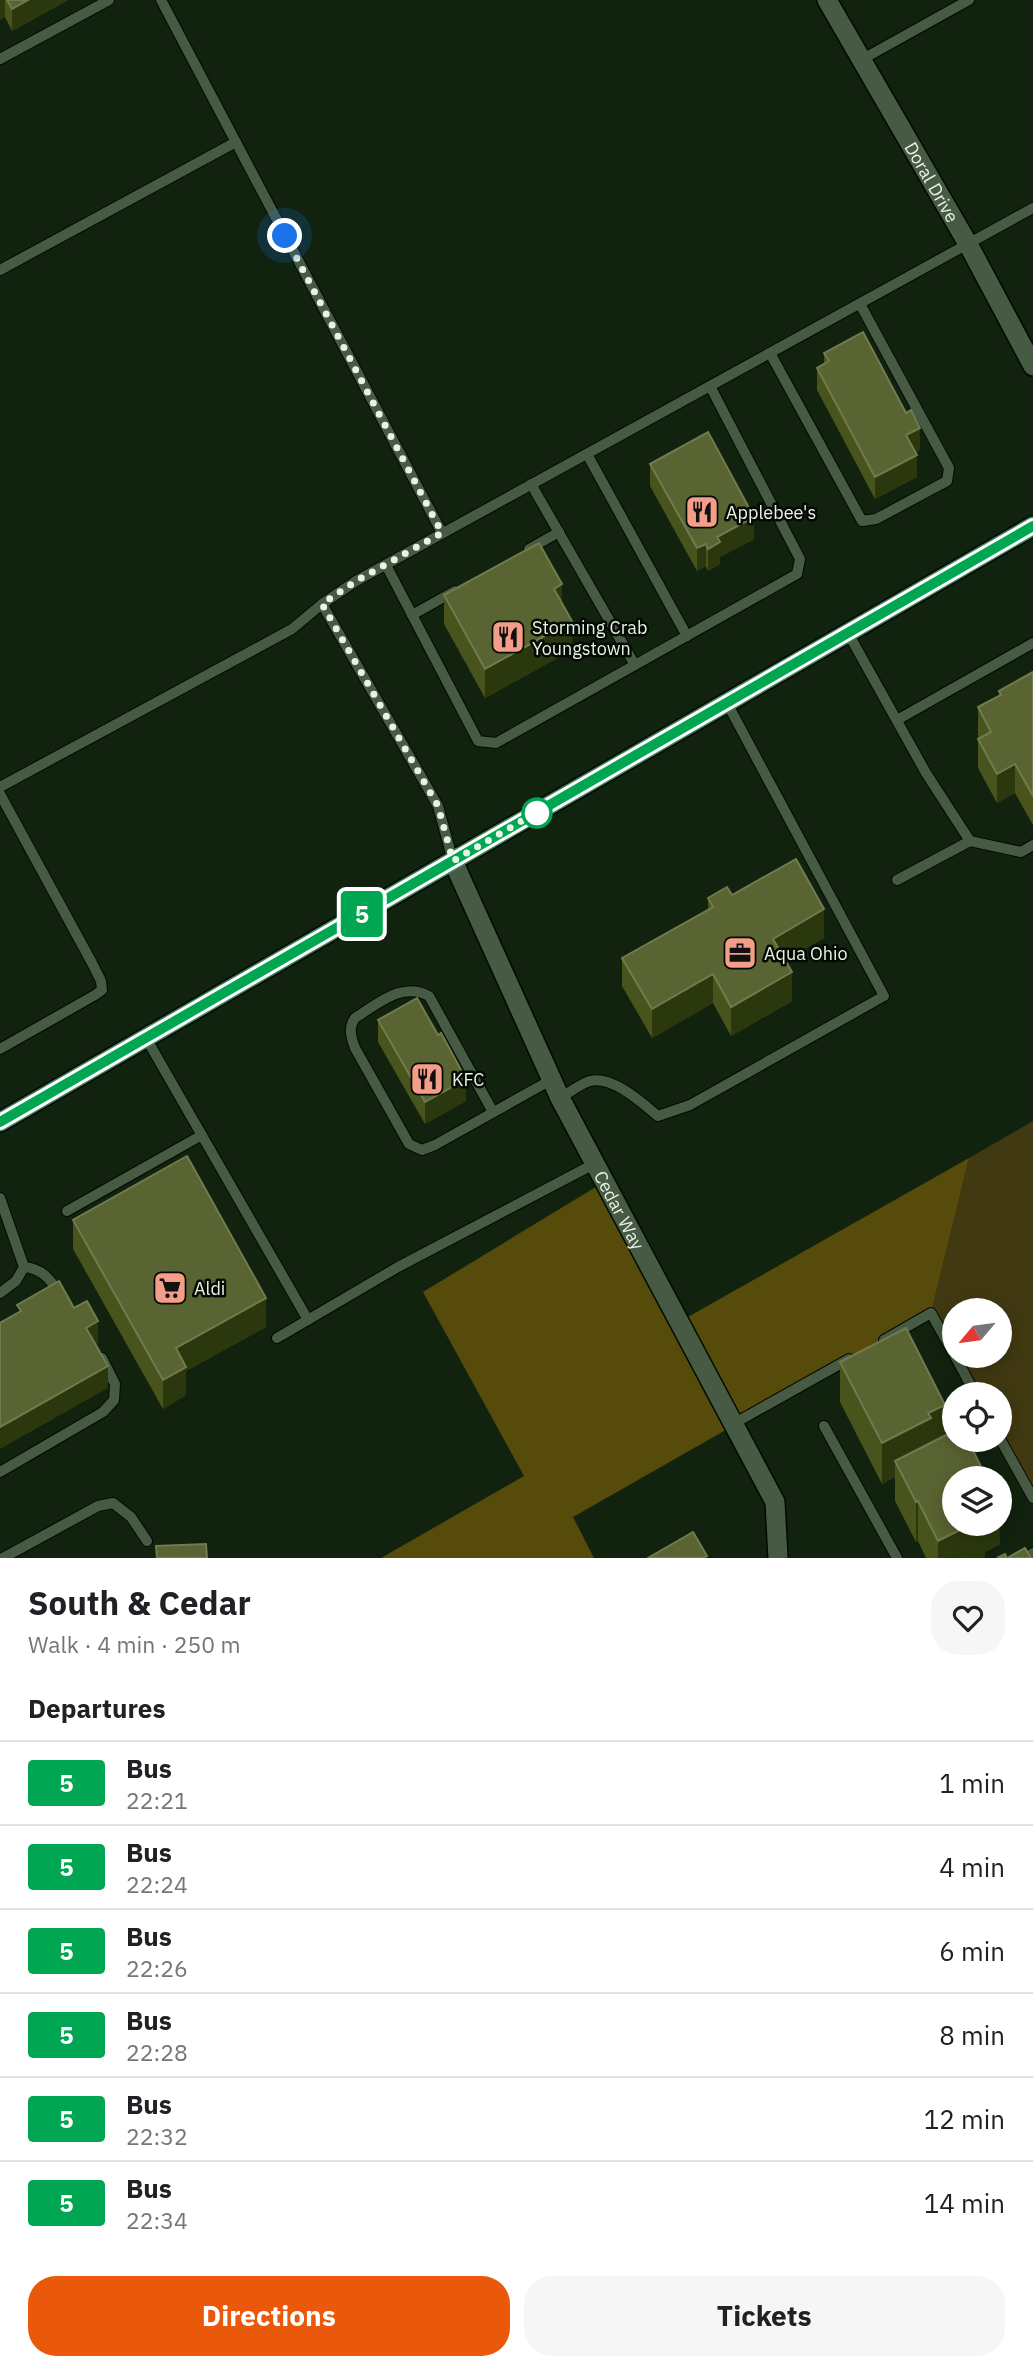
<!DOCTYPE html>
<meta charset="utf-8">
<style>
:root{--surface:#fff;--page:#f6f6f6;--text:#202124;--muted:#757577;--line:#e0e0e0;--accent:#ea580c}
body{margin:0;font-family:"IBM Plex Sans",sans-serif;background:var(--page);color:var(--text);height:100vh;display:flex;flex-direction:column;font-size:26px;white-space:nowrap}
*{box-sizing:border-box;margin:0}
p{font-size:23px;color:var(--muted)}
.icon{flex:none;width:38px;height:38px;fill:none;stroke:currentColor;stroke-width:2;stroke-linecap:round;stroke-linejoin:round}
.map{position:relative;height:1558px;overflow:hidden}
.drawer{display:flex;flex-direction:column;background:var(--surface);flex:1}
.drawer>*{flex:none}
.badge{padding:0 14px;border-radius:5px;font-size:24px;line-height:46px}
.needle{width:46px;rotate:241deg}
.tools{position:absolute;left:942px;top:1298px;display:grid;gap:14px}
.tools a{display:grid;place-items:center;width:70px;height:70px;border-radius:50%;background:var(--surface);box-shadow:0 4px 18px #0003;font-size:35px}
.you{position:absolute;width:35px;height:35px;margin:-18px;border:5px solid #fff;border-radius:50%;background:#1a73e8;box-shadow:0 0 0 10px #1a73e833}
.map>.badge{position:absolute;translate:-50% -50%;box-shadow:0 0 0 4px #fff}
h2{padding:0 28px;font-size:26px;line-height:63px}
.round{display:grid;place-items:center;flex:none;width:74px;height:74px;border-radius:28px;background:var(--page)}
.headline{display:flex;align-items:center;justify-content:space-between;height:119px;padding:0 28px}
h1{font-size:33px;font-weight:700;line-height:52px}
.cta{display:flex;gap:14px;margin-top:auto;padding:14px 28px}
.cta a{flex:1;height:80px;border-radius:28px;background:var(--accent);color:#fff;font-size:28px;font-weight:700;line-height:80px;text-align:center}
.cta a+a{background:var(--page);color:var(--text)}
ul{padding:0;list-style:none}
li{display:flex;align-items:center;gap:21px;height:84px;padding:0 28px;border-top:2px solid var(--line)}
li div{flex:1}
li b{display:block;font-size:26px}
li em{font-style:normal}
li .badge{min-width:77px;font-weight:700;text-align:center}
.map>svg:first-child{display:block}
</style>
<div class="map">
<svg width="1033" height="1558" viewBox="0 0 1033 1558">
<rect width="100%" height="100%" fill="#11220e"/>
<path fill="#413911" d="M1033,1121V1498L999,1437V1395H976L955,1356H999V1311H954V1354L931,1313L969,1158Z"/>
<path fill="#574b0b" d="M969,1158L931,1313L573,1517L594,1558H381L524,1476L423,1292L604,1182L679,1322Z"/>
<g fill="none" stroke-linecap="round" stroke-linejoin="round">
<defs>
<g id="service">
<path d="M161,0L442,533"/>
<path d="M0,59L109,0"/>
<path d="M861,60L969,0"/>
<path d="M0,270L236,142"/>
<path d="M770,353L862,521L876,519L947,481L949,468L860,304"/>
<path d="M587,454L687,636"/>
<path d="M531,484L635,665"/>
<path d="M529,549L559,532"/>
<path d="M386,565L478,741L496,743L797,574L800,559L710,386"/>
<path d="M322,604L438,806L453,861"/>
<path d="M412,615L455,591"/>
<path d="M848,633L926,773L970,841L1021,852L1033,845"/>
<path d="M897,720L1033,643"/>
<path d="M0,787L292,629L322,604L356,581L1033,208"/>
<path d="M0,794L92,963L101,981L102,990L95,995L0,1049"/>
<path d="M897,880L970,841"/>
<path d="M146,1038L308,1320"/>
<path d="M560,1098C569,1093 580,1084 590,1081C612,1075 642,1103 658,1116L690,1105L884,996L727,703"/>
<path d="M493,1112L429,996C402,981 378,1004 355,1018C348,1028 351,1037 355,1048L409,1144L422,1150L435,1145L551,1080"/>
<path d="M0,1198L24,1267L16,1281L0,1293"/>
<path d="M67,1211L202,1135"/>
<path d="M24,1267C44,1269 50,1280 61,1295"/>
<path d="M277,1338L398,1267L594,1164"/>
<path d="M884,1340L931,1313L954,1354"/>
<path d="M955,1356L976,1395"/>
<path d="M733,1424L849,1359"/>
<path d="M824,1426L897,1558"/>
<path d="M999,1437L1033,1498"/>
<path d="M0,1472L103,1412L114,1400L115,1384L102,1358"/>
<path d="M3,1558L98,1506L113,1503L131,1517L147,1541"/>
<path d="M1024,1558L1033,1553"/>
</g>
<g id="minor">
<path id="s1" d="M827,0L968,244L1033,366"/>
<path id="s2" d="M453,861L560,1098L775,1502L778,1558"/>
</g>
<path id="secondary" d="M0,1122L1033,526"/>
</defs>
<use href="#service" stroke="#000b00" stroke-width="12"/>
<use href="#minor" stroke="#000b00" stroke-width="22"/>
<use href="#secondary" stroke="#000b00" stroke-width="22"/>
<use href="#service" stroke="#475a43" stroke-width="10"/>
<use href="#minor" stroke="#475a43" stroke-width="19"/>
<use href="#secondary" stroke="#3f7d5b" stroke-width="19"/>
</g>
<g fill="#49531c">
<path d="M0,0H68L12,31L5,17Z"/>
<path d="M824,353L920,450L916,452L917,477L875,499L817,390V368L824,363Z"/>
<path d="M650,464L754,539L720,557V564L708,571L706,566L697,571L650,486Z"/>
<path d="M444,595L562,604L572,650L485,698L444,624Z"/>
<path d="M1033,672V825L1015,793L997,803L978,768V739L979,738L978,736V707L999,696V691Z"/>
<path d="M732,895L824,938L785,960L792,1001L731,1036L713,1003L652,1038L622,986V958L708,910V898Z"/>
<path d="M378,1020L466,1101L425,1124L378,1042Z"/>
<path d="M73,1220L266,1327L186,1371V1395L163,1409L73,1249Z"/>
<path d="M840,1362L945,1436L1000,1544L985,1552V1558H926L918,1541L916,1542L895,1501V1477L882,1484L840,1402Z"/>
</g>
<g fill="#2b380d">
<path d="M0,0H5V17L0,20Z"/>
<path d="M28,0H68L12,31V9Z"/>
<path d="M920,428V450L906,457V435Z"/>
<path d="M917,455V477L875,499V477Z"/>
<path d="M754,517V539L720,557V564L708,571V549L717,537Z"/>
<path d="M706,544V566L697,571V548Z"/>
<path d="M562,584V613L554,589Z"/>
<path d="M572,621V650L485,698V669Z"/>
<path d="M1015,764V793L997,803V774Z"/>
<path d="M824,909V938L773,967V939Z"/>
<path d="M792,972V1001L731,1036V1007Z"/>
<path d="M713,974V1003L652,1038V1009Z"/>
<path d="M466,1079V1101L425,1124V1102Z"/>
<path d="M266,1298V1327L186,1371V1395L163,1409V1380L176,1348Z"/>
<path d="M98,1321V1343L86,1350V1328Z"/>
<path d="M108,1366V1388L0,1449V1427Z"/>
<path d="M945,1405V1445L895,1461V1477L882,1484V1443L928,1413Z"/>
<path d="M918,1501V1541L916,1542V1502Z"/>
<path d="M999,1504L1000,1544L985,1552V1558H938V1541L972,1524H999Z"/>
</g>
<g fill="#5a6432" stroke="#707b4e" stroke-width="2">
<path d="M7,0H28L12,9Z"/>
<path d="M863,332L906,413L911,410L920,428L906,435L917,455L875,477L817,368L829,361L824,353Z"/>
<path d="M708,432L754,517L717,537L720,542L708,549L706,544L697,548L650,464Z"/>
<path d="M539,543L562,584L554,589L572,621L485,669L444,595Z"/>
<path d="M1033,672V796L1015,764L997,774L978,739L991,732L978,707L1001,695L999,691Z"/>
<path d="M796,859L824,909L773,939L792,972L731,1007L713,974L652,1009L622,958L713,907L708,898L727,887L732,895Z"/>
<path d="M417,998L438,1035L441,1033L466,1079L425,1102L378,1020Z"/>
<path d="M187,1156L266,1298L176,1348L186,1367L163,1380L73,1220Z"/>
<path d="M59,1281L74,1308L87,1301L98,1321L86,1328L108,1366L0,1427V1323L21,1311L17,1305Z"/>
<path d="M906,1328L945,1405L928,1413L931,1418L882,1443L840,1362Z"/>
<path d="M954,1431V1440H968L987,1479H954V1524H972L938,1541L918,1501L916,1502L895,1461Z"/>
<path d="M693,1532L707,1556L704,1558H648Z"/>
<path d="M206,1544L207,1558H157L156,1546Z"/>
<path d="M1025,1548L1031,1558H997L1005,1554L1007,1558Z"/>
</g>
<g fill="none" stroke-linecap="round" stroke-linejoin="round">
<defs>
<path id="line" d="M0,1122L1033,526"/>
</defs>
<use href="#line" stroke="#fff" stroke-width="16"/>
<use href="#line" stroke="#00a651" stroke-width="10"/>
<path stroke="#e8f3e6" stroke-width="7" stroke-dasharray="0 12.6" d="M285,236L442,533L356,581L322,604L438,806L453,861L544,808L537,813"/>
</g>
<defs>
<symbol id="restaurant-square" viewBox="-11 -11 22 22"><rect x="-9" y="-9" width="18" height="18" rx="4" fill="#f49e8a" stroke="#040a03"/><path d="M-5-6h1v4h1v-4h1v4h1v-4h1v5L-1.5 .5V6h-2V.5L-5-1ZM5-6V6H3V1.5H1.5Q1.5-4 5-6Z" fill="#111"/></symbol>
<symbol id="office-square" viewBox="-11 -11 22 22"><rect x="-9" y="-9" width="18" height="18" rx="4" fill="#f49e8a" stroke="#040a03"/><path d="M-6-3h4V-5.5h4V-3h4V5H-6ZM-1-4.5V-3h2v-1.5ZM-6 0V1H6V0Z" fill="#111"/></symbol>
<symbol id="supermarket-square" viewBox="-11 -11 22 22"><rect x="-9" y="-9" width="18" height="18" rx="4" fill="#f49e8a" stroke="#040a03"/><path d="M-6-5.5h2.5l.6 2H6L4.5 2H-2.5L-4.4-4H-6ZM-1.5 3.2a1.3 1.3 0 1 0 .1 0ZM3 3.2a1.3 1.3 0 1 0 .1 0Z" fill="#111"/></symbol>
</defs>
<g fill-rule="evenodd">
<use href="#restaurant-square" x="683" y="493" width="38" height="38"/>
<use href="#restaurant-square" x="489" y="618" width="38" height="38"/>
<use href="#office-square" x="721" y="934" width="38" height="38"/>
<use href="#restaurant-square" x="408" y="1060" width="38" height="38"/>
<use href="#supermarket-square" x="151" y="1269" width="38" height="38"/>
</g>
<circle fill="#fff" stroke="#00a651" stroke-width="3.5" cx="537" cy="813" r="14"/>
<g text-anchor="middle" dominant-baseline="central" stroke-width="5" stroke-linejoin="round" paint-order="stroke">
<g font-size="18" fill="#e8f3e6" stroke="#040a03">
<text stroke="none"><textPath href="#s1" startOffset="210">Doral Drive</textPath></text>
<text stroke="none"><textPath href="#s2" startOffset="387">Cedar Way</textPath></text>
</g>
<g font-size="18" fill="#e8f3e6" stroke="#040a03" text-anchor="start">
<text x="726" y="512">Applebee's</text>
<text x="532" y="627">Storming Crab<tspan x="532" dy="21">Youngstown</tspan></text>
<text x="764" y="953">Aqua Ohio</text>
<text x="452" y="1079">KFC</text>
<text x="194" y="1288">Aldi</text>
</g>
</g>
</svg>
<div class="tools">
<a><svg class="needle" viewBox="-14 -14 28 28"><path d="M0-13l5 13h-10z" fill="#e53935"/><path d="M0 13l5-13h-10z" fill="#757577"/></svg></a>
<a><svg class="icon" aria-label="locate" viewBox="0 0 24 24"><circle cx="12" cy="12" r="6"/><path d="M12 2v4M12 18v4M2 12h4M18 12h4"/></svg></a>
<a><svg class="icon" aria-label="layers" viewBox="0 0 24 24"><path d="M12 4l9 5-9 5-9-5zM3 14l9 5 9-5"/></svg></a>
</div>
<div class="you" style="left:285px;top:236px"></div>
<b class="badge" style="left:362px;top:914px;background:#00a651;color:#fff">5</b>
</div>
<section class="drawer">
<div class="headline"><div><h1>South &amp; Cedar</h1><p>Walk · 4 min · 250 m</p></div><a class="round"><svg class="icon" aria-label="heart" viewBox="0 0 24 24"><path d="M12 20l-8-8c-3-5 5-10 8-4 3-6 11-1 8 4z"/></svg></a></div>
<h2>Departures</h2>
<ul>
<li><span class="badge" style="background:#00a651;color:#fff">5</span><div><b>Bus</b><p>22:21</p></div><em>1 min</em></li>
<li><span class="badge" style="background:#00a651;color:#fff">5</span><div><b>Bus</b><p>22:24</p></div><em>4 min</em></li>
<li><span class="badge" style="background:#00a651;color:#fff">5</span><div><b>Bus</b><p>22:26</p></div><em>6 min</em></li>
<li><span class="badge" style="background:#00a651;color:#fff">5</span><div><b>Bus</b><p>22:28</p></div><em>8 min</em></li>
<li><span class="badge" style="background:#00a651;color:#fff">5</span><div><b>Bus</b><p>22:32</p></div><em>12 min</em></li>
<li><span class="badge" style="background:#00a651;color:#fff">5</span><div><b>Bus</b><p>22:34</p></div><em>14 min</em></li>
</ul>
<div class="cta"><a>Directions</a><a>Tickets</a></div>
</section>
